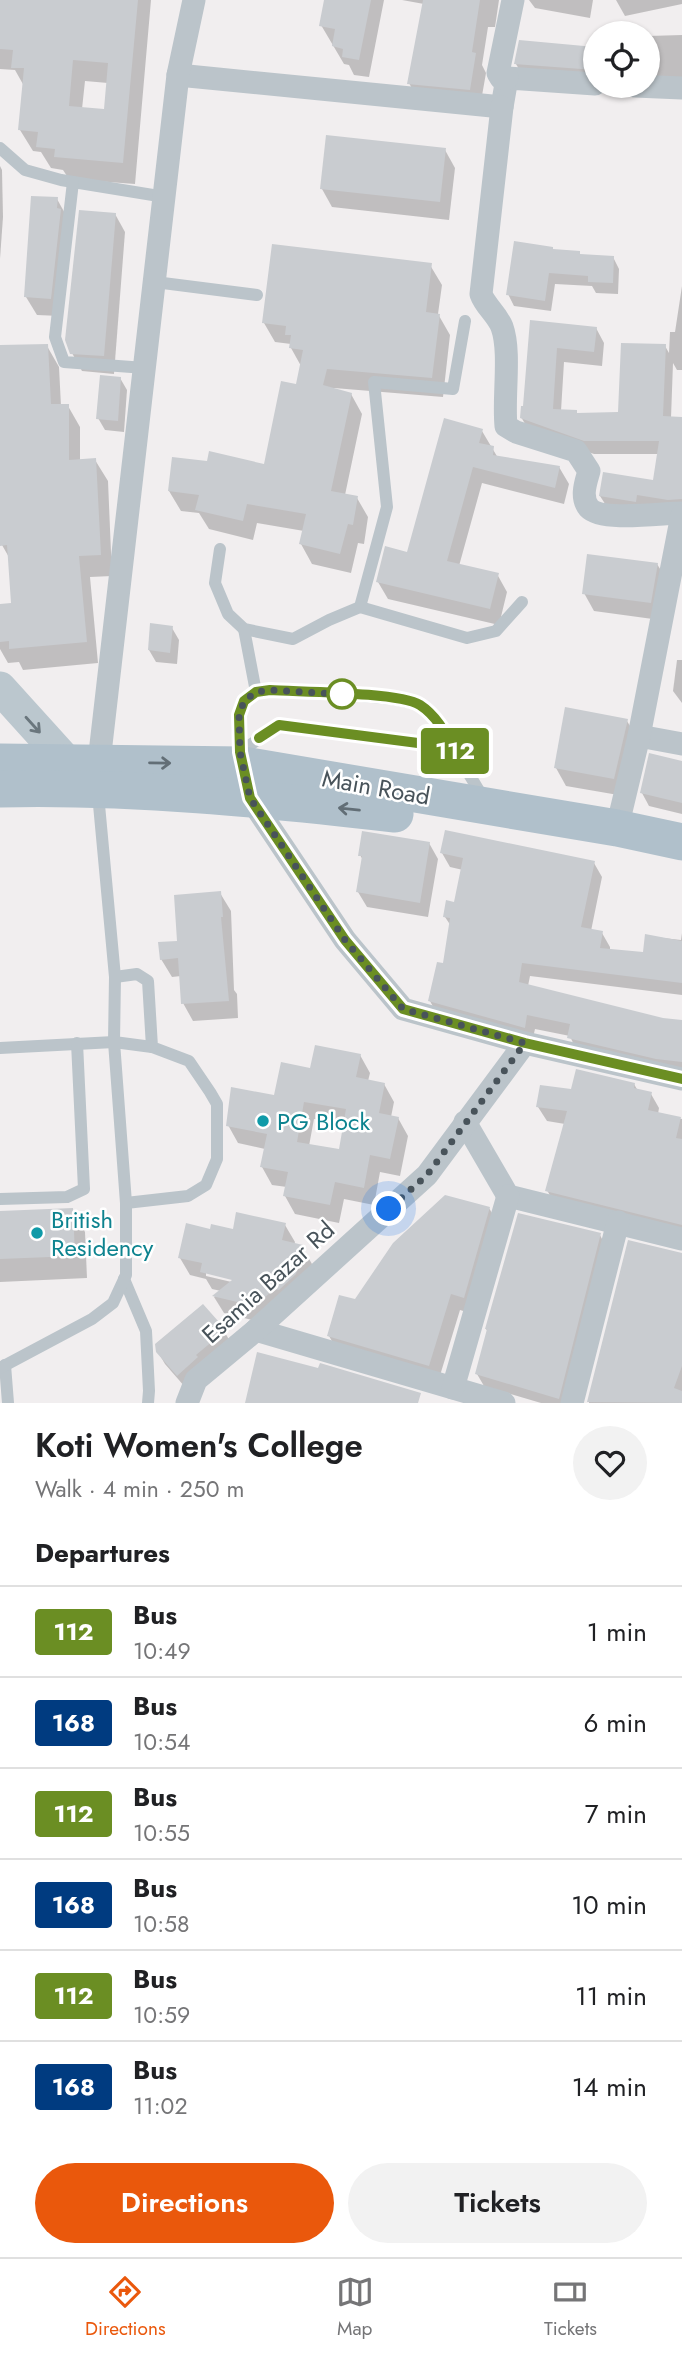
<!DOCTYPE html>
<meta charset="utf-8">
<style>
:root{--surface:#fff;--page:#f2f2f2;--text:#202124;--muted:#757577;--line:#e0e0e0;--accent:#ea580c}
body{margin:0;font-family:Jost,sans-serif;background:var(--page);color:var(--text);height:100vh;display:flex;flex-direction:column;font-size:26px;white-space:nowrap}
*{box-sizing:border-box;margin:0}
p{font-size:23px;color:var(--muted)}
.icon{flex:none;width:38px;height:38px;fill:none;stroke:currentColor;stroke-width:2;stroke-linecap:round;stroke-linejoin:round}
.map{position:relative;height:1403px;overflow:hidden}
.details{display:flex;flex-direction:column;background:var(--surface);flex:1}
.details>*{flex:none}
.badge{padding:0 14px;border-radius:5px;font-size:24px;line-height:46px}
.tools{position:absolute;left:583px;top:21px;display:grid;gap:14px}
.tools a{display:grid;place-items:center;width:77px;height:77px;border-radius:50%;background:var(--surface);box-shadow:0 2px 5px #0004;font-size:35px}
.you{position:absolute;width:35px;height:35px;margin:-18px;border:5px solid #fff;border-radius:50%;background:#1a73e8;box-shadow:0 0 0 10px #1a73e833}
.map>.badge{position:absolute;translate:-50% -50%;box-shadow:0 0 0 4px #fff}
h2{padding:0 35px;font-size:26px;line-height:63px}
.round{display:grid;place-items:center;flex:none;width:74px;height:74px;border-radius:37px;background:var(--page)}
.headline{display:flex;align-items:center;justify-content:space-between;height:119px;padding:0 35px}
h1{font-size:33px;font-weight:600;line-height:52px}
.button{display:flex;gap:14px;margin-top:auto;padding:14px 35px}
.button a{flex:1;height:80px;border-radius:42px;background:var(--accent);color:#fff;font-size:28px;font-weight:600;line-height:80px;text-align:center}
.button a+a{background:var(--page);color:var(--text)}
ul{padding:0;list-style:none}
li{display:flex;align-items:center;gap:21px;height:91px;padding:0 35px;border-top:2px solid var(--line)}
li div{flex:1}
li b{display:block;font-size:26px}
li em{font-style:normal}
li .badge{min-width:77px;font-weight:700;text-align:center}
.menu{display:flex;justify-content:space-around;align-items:center;height:98px;border-top:2px solid var(--line);background:var(--surface);font-size:19px;color:var(--muted)}
.menu a{display:grid;justify-items:center;gap:4px}
.menu .selected{color:var(--accent)}
.map>svg:first-child{display:block}
</style>
<div class="map">
<svg width="682" height="1403" viewBox="0 0 682 1403">
<rect width="100%" height="100%" fill="#f1eeef"/>
<g fill="#0003" fill-rule="evenodd">
<path d="M0,0H151L135,184L69,179L63,170L51,168L41,152L33,151L20,130L24,86L15,70L0,69ZM85,81L108,83L105,111L82,109Z"/>
<path d="M326,0H384L369,77L354,75L349,65L344,64L321,25Z"/>
<path d="M402,0H499L495,27H488L482,65L486,73L480,107L419,101L409,83L424,4Z"/>
<path d="M529,0H593L590,18L535,8Z"/>
<path d="M616,0H682V4L625,16Z"/>
<path d="M682,35V86L648,84V36Z"/>
<path d="M520,42L595,49V81L523,76L516,64Z"/>
<path d="M613,86H635L630,90L616,91Z"/>
<path d="M445,150L455,168L449,220L332,207L322,189Z"/>
<path d="M0,166L2,170L3,217L0,259Z"/>
<path d="M57,199L67,217L60,316L37,315L26,297Z"/>
<path d="M115,214L125,232L114,374L82,371L72,353Z"/>
<path d="M553,251L581,256L613,257L619,269L618,294L596,293L592,286L555,284L551,311L514,306L508,294Z"/>
<path d="M430,265L442,285L438,314L450,335L443,397L334,388V389L351,394L362,414L345,495L357,498L368,517L364,544L358,543L351,573L312,564L301,544L304,531L257,523L253,540L209,529L199,513L181,511L169,491L265,466L297,386L301,366L291,348V344L275,342L264,323Z"/>
<path d="M682,286V370H677L673,363L671,418L682,419V513L609,510L600,496L655,482L658,454H594L530,432L521,417L525,408L531,322L596,328L604,343L602,366L564,362L561,411L578,415L619,414L665,346L669,353L670,332H675Z"/>
<path d="M0,346H47L59,367L61,406H68L80,427V461L95,460L108,481L112,576L90,577L98,663L23,670L19,662L8,663L0,649V606L13,605L10,559L2,545L0,523Z"/>
<path d="M120,378L127,390L124,432L105,430L98,418Z"/>
<path d="M482,431L498,458L559,467L569,484L564,504L482,483L459,566L497,574L507,592L499,625L388,599L378,582L409,554Z"/>
<path d="M657,564L668,582L660,620L594,611L584,593Z"/>
<path d="M172,628L179,640L177,664L156,662L149,650Z"/>
<path d="M677,660H682V703L673,691Z"/>
<path d="M627,721L637,738L624,796L566,786L556,768Z"/>
<path d="M682,763V814L649,806L642,793Z"/>
<path d="M429,843L438,859L428,917L367,907L358,892L363,860L360,855Z"/>
<path d="M442,853L594,863L602,877L591,931L602,933L610,947V950L644,954L646,936L681,940L682,933V995L530,976L528,986L682,1027V1075L577,1052L570,1036L535,1029L532,1042L438,1016L430,1001L445,966L451,926L445,917L456,904L463,870L450,867Z"/>
<path d="M220,893L231,911L234,990L237,994L238,1018L193,1021L183,1003L181,976L172,977L161,959Z"/>
<path d="M360,1055L370,1073L368,1081L384,1084L394,1102L391,1117L398,1118L408,1136L400,1176L380,1172L374,1205L344,1199L339,1223L295,1214L285,1196L287,1187L272,1185L262,1167L265,1149L238,1143L228,1125L276,1097L311,1070ZM314,1119L345,1124L340,1151L309,1146Z"/>
<path d="M634,1084L638,1091L651,1094L659,1108L658,1114L682,1119V1236L555,1205L547,1190L565,1124L547,1121L538,1107L573,1091Z"/>
<path d="M489,1208L499,1225L473,1314L460,1310L438,1382L339,1353L329,1336L355,1301Z"/>
<path d="M72,1209L85,1232L87,1278L0,1282V1212Z"/>
<path d="M285,1225L295,1242L294,1245L302,1247L312,1264L306,1292L264,1323L224,1313L214,1297L221,1291L212,1289L206,1279L190,1275L180,1258L211,1231L234,1232ZM206,1272L240,1280V1284L206,1276Z"/>
<path d="M600,1235L606,1247L567,1403H541L484,1386L477,1374L488,1332L486,1329Z"/>
<path d="M682,1254V1403H589V1402Z"/>
<path d="M224,1331L231,1343L185,1387L165,1364L158,1352Z"/>
</g>
<g fill="#c9ccd0" fill-rule="evenodd">
<path d="M0,0H138L123,163L54,157L55,149L36,147L38,132L18,130L24,68H11L13,50L0,49ZM73,60L108,63L104,109L69,106Z"/>
<path d="M324,0H371L359,60L342,57L343,49L332,46L335,29L319,26Z"/>
<path d="M423,0H480L472,52L476,53L470,90L407,84Z"/>
<path d="M519,40L595,47V70L514,64Z"/>
<path d="M326,135L446,148L440,202L320,189Z"/>
<path d="M31,196L58,197L57,208L61,209L51,299L24,297Z"/>
<path d="M79,210L116,213L104,356L70,354L65,340Z"/>
<path d="M514,241L553,247V249L580,251V254L614,256L613,283L588,282V276L549,273L545,301L506,295Z"/>
<path d="M272,244L432,263L426,312L440,314L432,378L327,369L323,385L352,393L331,491L358,496L353,525L348,524L340,554L299,544L306,514L247,504L243,521L195,510L199,495L168,491L172,457L207,461L209,451L264,464L281,381L296,384L303,350L289,348L291,335H285L286,326L262,323Z"/>
<path d="M530,320L597,327L594,352L557,348L553,409L577,410V413L618,412L621,343L666,344L663,416L682,417V499L668,500L637,495L636,502L599,496L603,472L653,480L659,441H584L520,418L521,406H523Z"/>
<path d="M48,344L51,404H69V460L96,458L101,555L79,556L87,642L9,649V641L0,642V604L11,603L7,545L0,546V345Z"/>
<path d="M100,375L121,377L118,421L96,419Z"/>
<path d="M444,418L483,429L479,443L494,446L493,455L560,466L555,488L473,467L447,561L499,573L490,609L376,582L385,546L407,552Z"/>
<path d="M587,554L658,563L651,603L582,594Z"/>
<path d="M150,623L173,626L170,653L148,650Z"/>
<path d="M565,707L628,719L614,779L554,768Z"/>
<path d="M649,753L682,761V803L640,793Z"/>
<path d="M445,830L595,861L581,927L603,931L600,948L643,952L645,934L682,941V983L522,963L519,982L663,1018L682,1020V1062L656,1059L567,1038L570,1024L527,1015L525,1028L428,1001L437,962L443,963L450,918L443,917L446,900L454,902L463,858L440,853Z"/>
<path d="M362,831L430,842L420,903L356,892L362,856H358Z"/>
<path d="M221,891L223,917H221L229,1001L181,1004L178,958L160,960L158,942L177,941L174,895Z"/>
<path d="M315,1045L361,1054L356,1077L385,1083L379,1113L399,1117L390,1159L370,1155L364,1188L335,1182L330,1205L283,1196L288,1172L260,1167L267,1134L226,1126L231,1087L274,1095L281,1062L310,1068ZM304,1102L346,1109L339,1149L297,1142Z"/>
<path d="M576,1069L635,1083L634,1088L652,1092L648,1110L681,1117L676,1138L682,1139V1225L545,1191L567,1111L536,1107L540,1085L571,1089Z"/>
<path d="M445,1195L490,1207L464,1298L451,1294L429,1366L327,1336L339,1295L355,1299L393,1243Z"/>
<path d="M73,1208L75,1256L0,1259V1211Z"/>
<path d="M236,1212L286,1223L282,1240L303,1245L296,1274L279,1290L271,1288L270,1293L254,1306L212,1296L232,1280L200,1272L202,1263L178,1258L186,1223L210,1229L211,1224L233,1229Z"/>
<path d="M518,1213L601,1233L559,1399L475,1374L487,1329H485Z"/>
<path d="M628,1240L682,1253V1366L674,1388L682,1391V1403L587,1402Z"/>
<path d="M203,1304L226,1330L196,1355L198,1357L177,1376L156,1352L155,1344Z"/>
<path d="M257,1352L318,1368L320,1363L421,1393L418,1403H245Z"/>
</g>
<g fill="none" stroke-linecap="round" stroke-linejoin="round">
<g stroke="#bbc4ca" stroke-width="12">
<path d="M0,148L25,170L61,180L165,197"/>
<path d="M73,182L55,337L64,362L145,368"/>
<path d="M155,282L257,295"/>
<path d="M220,549L215,583L228,614L244,629L293,639L329,620L360,607L387,507L374,382L453,389L465,321"/>
<path d="M360,607L467,638L496,631L522,602"/>
<path d="M244,629L256,692"/>
<path d="M240,752L279,725L418,743L460,760"/>
<path d="M242,761C238,746 234,714 245,701C251,693 261,692 270,690L352,695L393,699L419,704L441,725L449,741L484,799"/>
<path d="M115,977L137,974L148,981L152,1047L189,1061L210,1092L217,1104V1159L206,1185L188,1196L126,1203"/>
<path d="M0,1048L114,1042L152,1047"/>
<path d="M0,1199L67,1197L84,1189L77,1043"/>
<path d="M124,1279L146,1331L149,1391L148,1403"/>
<path d="M5,1365L8,1403"/>
<path d="M0,1368L92,1319L113,1303L126,1275V1203L114,1042L115,977L98,794"/>
</g>
<g stroke="#bbc4ca" stroke-width="23">
<path d="M178,75L502,107L507,78L595,84"/>
<path d="M507,78H501L498,73L513,0"/>
<path d="M635,86L682,88"/>
<path d="M502,107L481,294C485,306 497,314 502,327C511,352 503,397 506,426L516,432L576,451L589,471C586,482 580,497 589,508C602,522 663,513 682,513"/>
<path d="M639,736L682,744"/>
<path d="M99,762L178,75L194,0"/>
<path d="M248,792L250,798L345,940L403,1009L525,1043L682,1079"/>
<path d="M617,828L639,736L682,515"/>
<path d="M465,1122L508,1196L682,1239"/>
<path d="M256,1330L504,1403"/>
<path d="M453,1388L508,1196"/>
<path d="M187,1403L196,1380L256,1330L427,1175L525,1043"/>
<path d="M572,1403L618,1222"/>
</g>
<path stroke="#bbc7ce" stroke-width="33" d="M0,688L67,762L69,782"/>
<g stroke="#b0c0cb" stroke-width="37">
<path d="M0,762L243,765L617,828L682,842"/>
<path d="M0,789C132,786 264,799 395,814"/>
</g>
</g>
<defs><path id="oneway-shaft" d="M-6 0H5M1.5-3L5.5 0L1.5 3" fill="none" stroke-width="1.6" stroke-linecap="round" stroke-linejoin="round" transform="scale(1.75)"/></defs>
<use stroke="#6a767d" href="#oneway-shaft" transform="translate(33 725) rotate(48)"/>
<g stroke="#626e76">
<use href="#oneway-shaft" transform="translate(160 763) rotate(1)"/>
<use href="#oneway-shaft" transform="translate(349 809) rotate(-174)"/>
</g>
<g fill="none" stroke-linecap="round" stroke-linejoin="round">
<defs>
<path id="line" d="M259,738L279,725L418,743L461,761C449,741 440,718 420,705C399,692 300,692 270,690L256,692L244,701L239,715L240,752L250,798L345,940L403,1009L525,1043L682,1079"/>
</defs>
<use href="#line" stroke="#fff" stroke-width="16"/>
<use href="#line" stroke="#6b8e23" stroke-width="10"/>
<path stroke="#48535a" stroke-width="7" stroke-dasharray="0 12.6" d="M342,694L352,695L270,690L256,692L244,701L239,715L240,752L250,798L345,940L403,1009L525,1043L427,1175L389,1209"/>
</g>
<circle fill="#fff" stroke="#6b8e23" stroke-width="3.5" cx="342" cy="694" r="14"/>
<g fill="#0f9aa8" stroke="#fff" stroke-width="2.5">
<circle cx="263" cy="1121" r="7"/>
<circle cx="37" cy="1233" r="7"/>
</g>
<g text-anchor="middle" dominant-baseline="central" stroke-width="5" stroke-linejoin="round" paint-order="stroke">
<g font-size="24" fill="#48535a" stroke="#fff">
<text transform="translate(376 787) rotate(10)">Main Road</text>
<text transform="translate(268 1282) rotate(-42)">Esamia Bazar Rd</text>
</g>
<g font-size="24" fill="#0d838f" stroke="#fff" text-anchor="start">
<text x="277" y="1121">PG Block</text>
<text x="51" y="1219">British<tspan x="51" dy="28">Residency</tspan></text>
</g>
</g>
</svg>
<div class="tools">
<a><svg class="icon" aria-label="locate" viewBox="0 0 24 24"><circle cx="12" cy="12" r="6"/><path d="M12 2v4M12 18v4M2 12h4M18 12h4"/></svg></a>
</div>
<div class="you" style="left:389px;top:1209px"></div>
<b class="badge" style="left:455px;top:751px;background:#6b8e23;color:#fff">112</b>
</div>
<section class="details">
<div class="headline"><div><h1>Koti Women's College</h1><p>Walk · 4 min · 250 m</p></div><a class="round"><svg class="icon" aria-label="heart" viewBox="0 0 24 24"><path d="M12 20l-8-8c-3-5 5-10 8-4 3-6 11-1 8 4z"/></svg></a></div>
<h2>Departures</h2>
<ul>
<li><span class="badge" style="background:#6b8e23;color:#fff">112</span><div><b>Bus</b><p>10:49</p></div><em>1 min</em></li>
<li><span class="badge" style="background:#003b80;color:#fff">168</span><div><b>Bus</b><p>10:54</p></div><em>6 min</em></li>
<li><span class="badge" style="background:#6b8e23;color:#fff">112</span><div><b>Bus</b><p>10:55</p></div><em>7 min</em></li>
<li><span class="badge" style="background:#003b80;color:#fff">168</span><div><b>Bus</b><p>10:58</p></div><em>10 min</em></li>
<li><span class="badge" style="background:#6b8e23;color:#fff">112</span><div><b>Bus</b><p>10:59</p></div><em>11 min</em></li>
<li><span class="badge" style="background:#003b80;color:#fff">168</span><div><b>Bus</b><p>11:02</p></div><em>14 min</em></li>
</ul>
<div class="button"><a>Directions</a><a>Tickets</a></div>
</section>
<nav class="menu">
<a class="selected"><svg class="icon" aria-label="directions" viewBox="0 0 24 24"><path d="M12 3l9 9-9 9-9-9zM9 14v-3h6M13 9l2 2-2 2"/></svg>Directions</a>
<a><svg class="icon" aria-label="map" viewBox="0 0 24 24"><path d="M3 6l6-2 6 2 6-2v14l-6 2-6-2-6 2zM9 4v14M15 6v14"/></svg>Map</a>
<a><svg class="icon" aria-label="tickets" viewBox="0 0 24 24"><path d="M3 7h18v10H3zM15 7v10"/></svg>Tickets</a>
</nav>
